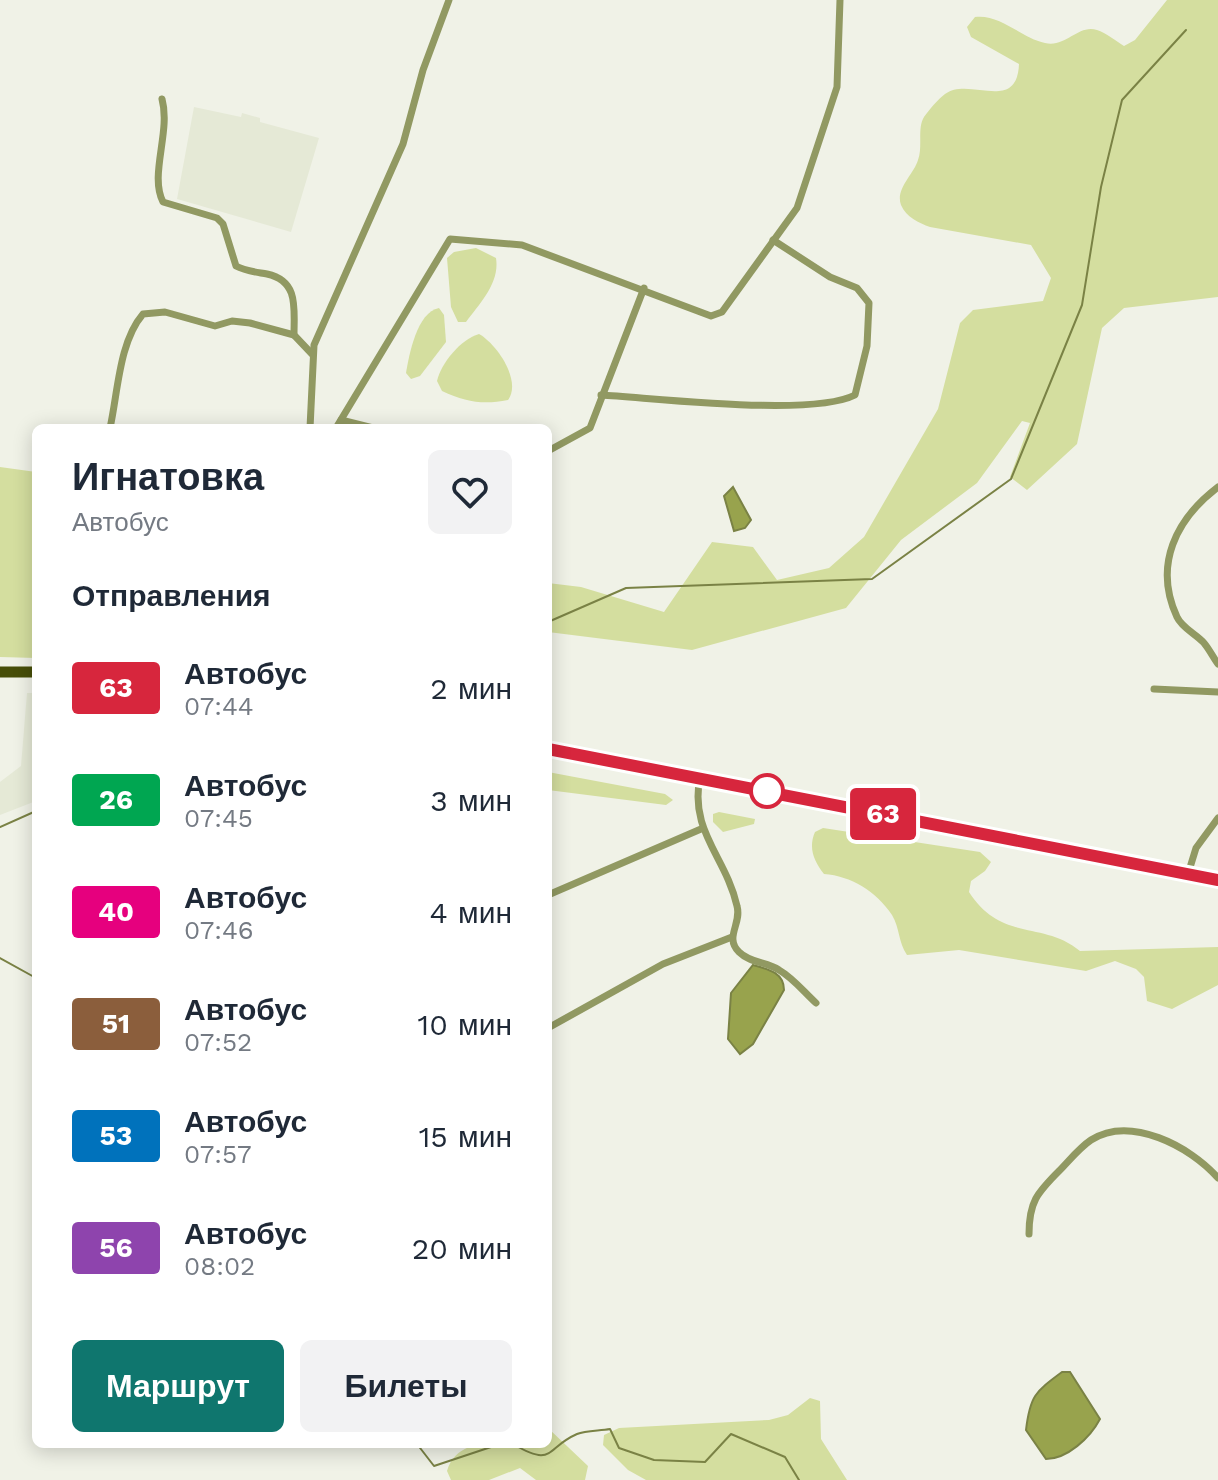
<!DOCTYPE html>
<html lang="ru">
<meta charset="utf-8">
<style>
:root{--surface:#fff;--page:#f2f2f3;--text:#1f2937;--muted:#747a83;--accent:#0f766e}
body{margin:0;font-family:"Work Sans",sans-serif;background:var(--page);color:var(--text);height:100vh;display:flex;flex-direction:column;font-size:30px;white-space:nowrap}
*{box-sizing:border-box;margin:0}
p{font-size:26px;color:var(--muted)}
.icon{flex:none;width:44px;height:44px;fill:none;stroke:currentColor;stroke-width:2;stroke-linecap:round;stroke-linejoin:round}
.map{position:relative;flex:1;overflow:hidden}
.side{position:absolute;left:32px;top:424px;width:520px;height:1024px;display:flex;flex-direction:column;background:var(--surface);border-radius:12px;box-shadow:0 4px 20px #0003}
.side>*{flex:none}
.badge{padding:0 16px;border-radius:6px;font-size:28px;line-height:52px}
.map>.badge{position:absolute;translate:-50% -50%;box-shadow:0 0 0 4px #fff}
h2{padding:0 40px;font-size:30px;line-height:72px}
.round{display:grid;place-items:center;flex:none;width:84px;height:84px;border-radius:12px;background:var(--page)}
.overview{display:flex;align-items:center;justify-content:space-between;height:136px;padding:0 40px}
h1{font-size:38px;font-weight:700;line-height:60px}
.button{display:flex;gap:16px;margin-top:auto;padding:16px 40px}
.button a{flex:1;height:92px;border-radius:12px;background:var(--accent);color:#fff;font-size:32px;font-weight:700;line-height:92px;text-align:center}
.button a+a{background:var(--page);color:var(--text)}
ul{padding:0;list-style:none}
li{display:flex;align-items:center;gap:24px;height:112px;padding:0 40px}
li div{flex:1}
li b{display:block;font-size:30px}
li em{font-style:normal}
li .badge{min-width:88px;font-weight:700;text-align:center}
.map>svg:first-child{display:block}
</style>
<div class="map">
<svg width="1218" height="1480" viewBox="0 0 1218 1480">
<rect width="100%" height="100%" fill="#f0f2e7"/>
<g fill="#e5e9d6">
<path d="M194,107L241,117L242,113L260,118V122L319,138L291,232L177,199Z"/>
<path d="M27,693H36V801L0,815V782L21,766Z"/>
</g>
<g fill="#d4de9f">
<path d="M1167,0H1218V297L1124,308L1102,328L1077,444L1027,490L1010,477L1030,423L1022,421L977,483L901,540L846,608L692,650L548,632V583L581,587L664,612L712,542L753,547L777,580L829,568L864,537L938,409L960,323L973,310L1043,301L1051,278L1031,245L930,227C919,223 906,217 901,205C895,189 914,174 918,160C923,147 917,128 924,117C929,110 938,99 945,94C969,76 1017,114 1019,64L971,37L967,27L975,17C1001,14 1021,38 1045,43C1066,48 1078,24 1097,30C1106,33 1116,41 1124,46L1135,40Z"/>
<path d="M476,248L496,258C500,283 480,303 466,322H458L451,307L447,258L454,252Z"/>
<path d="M439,308L444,315L446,342L420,376L411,379L406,373C409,355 417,312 439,308Z"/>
<path d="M479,334C497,344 522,381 508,400C483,405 466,402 442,391L437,381C441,363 461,339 479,334Z"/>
<path d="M0,467L36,472V658L0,657Z"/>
<path d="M548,772L665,794L673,800L666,805L548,790Z"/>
<path d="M719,812L755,819L754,824L723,832L713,822V814Z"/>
<path d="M823,828L980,852L991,862L985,871L971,881L969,892C1002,943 1043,920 1080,951L1218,947V985L1172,1009L1147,1001L1144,977L1136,969L1115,961L1086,971L959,950L907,955C898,942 900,928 892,915C876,891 851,876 824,874C814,861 808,848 815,832Z"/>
<path d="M810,1398L820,1401L821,1439L847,1480H646L628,1470L603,1445L604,1435L619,1428L769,1420L788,1415Z"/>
<path d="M549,1429L588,1466L585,1480H536L520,1468L489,1480H451L447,1471C459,1431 514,1444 548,1444Z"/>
</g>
<g fill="#98a34d" stroke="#7a8245" stroke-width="2">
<path d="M733,487L751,520L745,528L734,531L724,496Z"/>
<path d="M753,965C767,969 784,972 784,990L753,1044L740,1054L728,1039L731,993Z"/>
<path d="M1062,1372H1070L1100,1419C1090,1438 1067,1459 1046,1459L1026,1430C1030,1396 1035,1392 1062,1372Z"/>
</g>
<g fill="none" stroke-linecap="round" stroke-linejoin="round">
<g stroke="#7a8245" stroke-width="2">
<path d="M548,622L626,588L872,579L1011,479L1082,305L1101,187L1122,100L1186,30"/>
<path d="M0,827L36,811"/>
<path d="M0,958L36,978"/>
<path d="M417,1444L434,1466L500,1444"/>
<path d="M513,1444C554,1468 545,1448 577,1434C586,1430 600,1431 610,1429L619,1448L654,1460L705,1462L731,1434L785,1457L799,1480"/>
</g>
<g stroke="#919962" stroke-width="7">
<path d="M162,99C171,132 149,175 163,202L217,218L223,224L236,266C245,271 256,272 267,274C299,281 294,308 294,335L312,354"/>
<path d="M601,395C656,398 812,417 855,395L867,346L869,303L857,288L830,277L773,240"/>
<path d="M341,420L373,428"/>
<path d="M110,428C118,392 119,342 143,314L165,312L215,326L232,321L250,323L294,335"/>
<path d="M310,428L314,345L403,144L423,70L449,0"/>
<path d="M336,428L450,239L522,245L711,316L722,312L797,208L837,87L840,0"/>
<path d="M548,451L590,428L644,288"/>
<path d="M1218,487C1176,519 1153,565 1177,617C1182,628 1196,634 1204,643C1209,649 1213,657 1218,664"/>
<path d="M1154,689L1218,692"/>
<path d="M700,778C689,831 726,857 737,906C742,924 724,937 739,952C750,963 767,962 779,970C793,978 804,992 816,1003"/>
<path d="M1188,874L1196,848L1218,818"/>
<path d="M548,895L701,829"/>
<path d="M548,1028L663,964L732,937"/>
<path d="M1029,1234C1029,1202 1037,1193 1059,1171C1069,1161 1079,1148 1091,1140C1130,1115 1190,1146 1218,1178"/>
</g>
<g stroke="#474e08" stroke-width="11">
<path d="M0,672H36"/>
<path d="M548,749L1218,880"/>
</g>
</g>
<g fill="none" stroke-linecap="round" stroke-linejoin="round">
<defs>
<path id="line" d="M548,749L1218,880"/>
</defs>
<use href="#line" stroke="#fff" stroke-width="18"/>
<use href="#line" stroke="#d7263d" stroke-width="12"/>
</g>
<circle fill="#fff" stroke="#d7263d" stroke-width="4" cx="767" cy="791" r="16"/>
</svg>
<b class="badge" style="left:883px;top:814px;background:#d7263d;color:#fff">63</b>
<section class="side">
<div class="overview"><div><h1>Игнатовка</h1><p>Автобус</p></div><a class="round"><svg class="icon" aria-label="heart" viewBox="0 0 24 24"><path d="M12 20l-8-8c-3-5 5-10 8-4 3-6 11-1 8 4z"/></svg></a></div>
<h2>Отправления</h2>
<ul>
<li><span class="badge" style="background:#d7263d;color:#fff">63</span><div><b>Автобус</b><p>07:44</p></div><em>2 мин</em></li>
<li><span class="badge" style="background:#00a651;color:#fff">26</span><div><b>Автобус</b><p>07:45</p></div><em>3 мин</em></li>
<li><span class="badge" style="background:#e6007e;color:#fff">40</span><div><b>Автобус</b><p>07:46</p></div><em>4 мин</em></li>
<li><span class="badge" style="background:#8b5e3c;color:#fff">51</span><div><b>Автобус</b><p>07:52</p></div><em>10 мин</em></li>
<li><span class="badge" style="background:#0072bc;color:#fff">53</span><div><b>Автобус</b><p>07:57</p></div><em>15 мин</em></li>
<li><span class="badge" style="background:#8e44ad;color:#fff">56</span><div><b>Автобус</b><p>08:02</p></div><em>20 мин</em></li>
</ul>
<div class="button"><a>Маршрут</a><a>Билеты</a></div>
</section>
</div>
